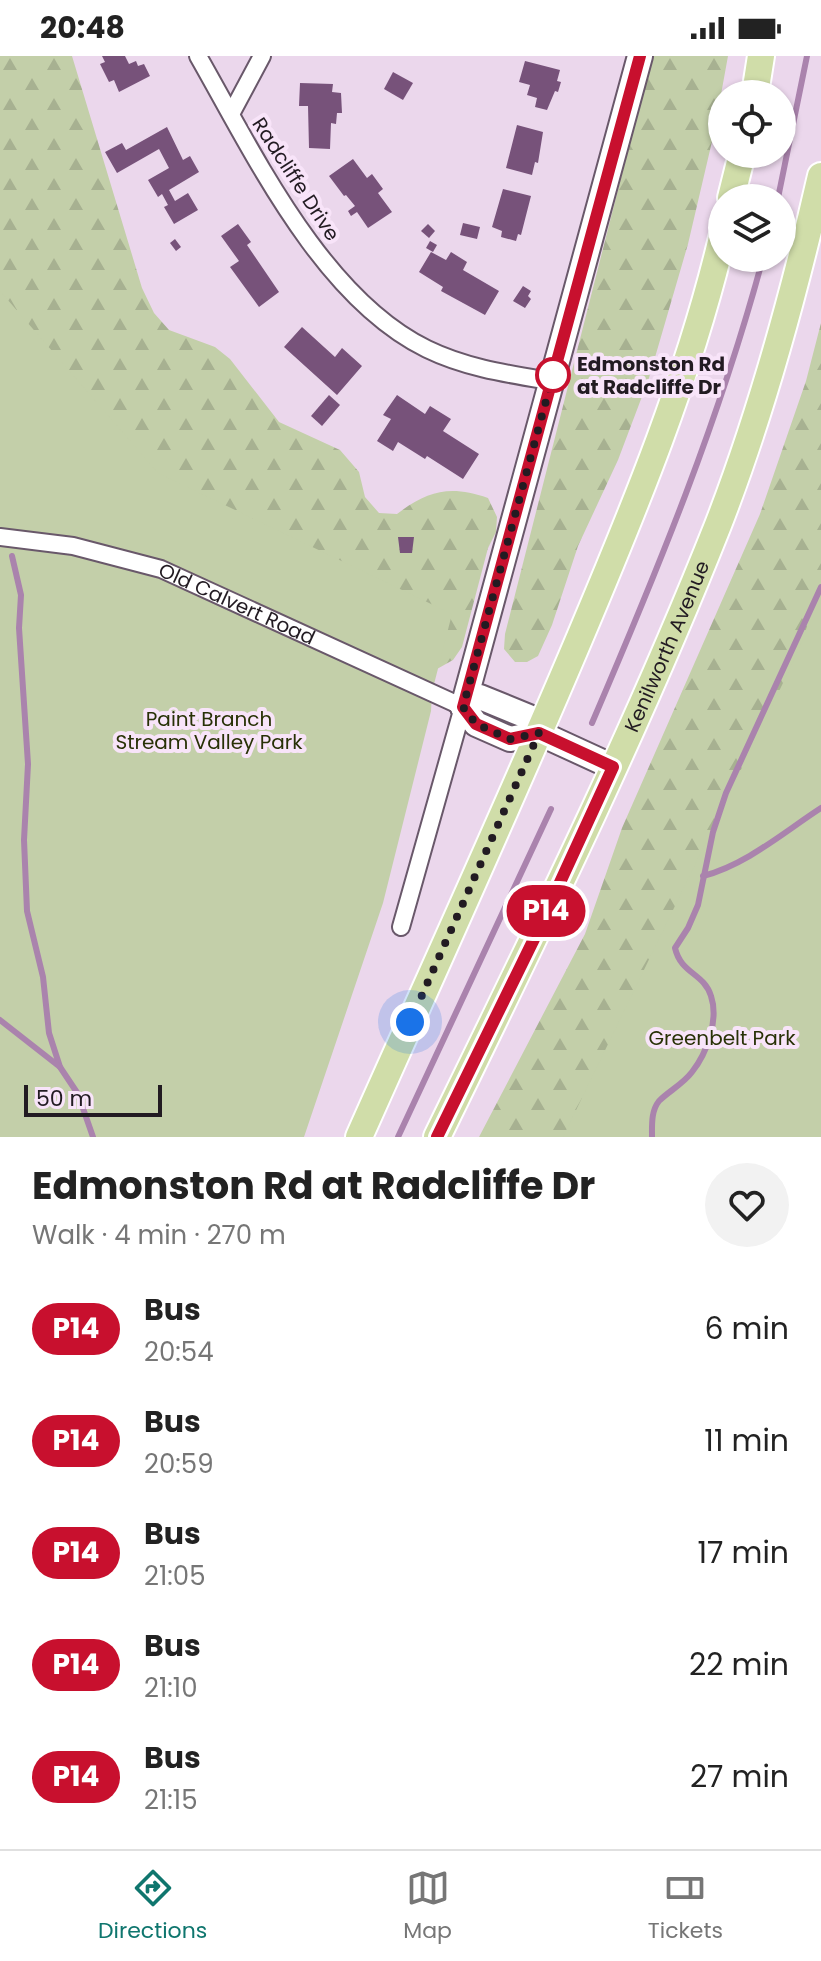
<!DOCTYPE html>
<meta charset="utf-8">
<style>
:root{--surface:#fff;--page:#f2f2f2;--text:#222;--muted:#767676;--line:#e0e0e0;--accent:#0f766e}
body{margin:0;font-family:Poppins,sans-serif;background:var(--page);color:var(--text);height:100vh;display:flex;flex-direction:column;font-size:30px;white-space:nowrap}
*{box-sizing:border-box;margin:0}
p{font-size:26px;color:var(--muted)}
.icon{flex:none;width:44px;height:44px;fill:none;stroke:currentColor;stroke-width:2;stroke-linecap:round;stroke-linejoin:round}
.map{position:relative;height:1081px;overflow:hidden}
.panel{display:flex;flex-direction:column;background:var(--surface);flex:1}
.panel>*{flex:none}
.badge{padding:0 16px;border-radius:26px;font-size:28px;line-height:52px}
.buttons{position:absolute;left:708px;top:24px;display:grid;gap:16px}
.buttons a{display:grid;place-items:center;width:88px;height:88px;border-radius:50%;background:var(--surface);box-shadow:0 2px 6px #0004;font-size:40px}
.scale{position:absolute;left:24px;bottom:20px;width:138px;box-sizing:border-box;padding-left:8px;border:4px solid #221b22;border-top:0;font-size:22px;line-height:28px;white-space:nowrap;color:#221b22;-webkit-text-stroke:6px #f8e4f9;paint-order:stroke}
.you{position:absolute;width:40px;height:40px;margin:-20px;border:6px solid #fff;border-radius:50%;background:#1a73e8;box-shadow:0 0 0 12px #1a73e833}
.map>.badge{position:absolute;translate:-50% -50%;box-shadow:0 0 0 4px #fff}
.round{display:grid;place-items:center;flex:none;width:84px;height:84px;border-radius:42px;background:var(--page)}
.head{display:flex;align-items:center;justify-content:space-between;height:136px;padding:0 32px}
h1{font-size:38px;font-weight:700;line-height:60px}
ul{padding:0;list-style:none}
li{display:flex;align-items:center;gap:24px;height:112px;padding:0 32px}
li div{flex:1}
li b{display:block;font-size:30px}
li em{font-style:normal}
li .badge{min-width:88px;font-weight:700;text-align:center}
.status{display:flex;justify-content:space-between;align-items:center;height:56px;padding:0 40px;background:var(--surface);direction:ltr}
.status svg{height:22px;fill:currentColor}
.tab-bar{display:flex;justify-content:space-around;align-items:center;height:112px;border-top:2px solid var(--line);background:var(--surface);font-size:22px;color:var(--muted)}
.tab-bar a{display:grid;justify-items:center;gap:4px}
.tab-bar .active{color:var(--accent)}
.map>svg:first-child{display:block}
</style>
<div class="status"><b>20:48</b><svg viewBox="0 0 49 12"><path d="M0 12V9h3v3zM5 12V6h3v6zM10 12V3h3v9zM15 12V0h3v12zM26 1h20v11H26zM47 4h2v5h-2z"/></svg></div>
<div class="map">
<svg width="821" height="1081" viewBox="0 0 821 1081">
<defs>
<pattern id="forest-firs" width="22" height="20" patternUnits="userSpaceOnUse" patternTransform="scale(2)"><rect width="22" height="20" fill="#c3cfa9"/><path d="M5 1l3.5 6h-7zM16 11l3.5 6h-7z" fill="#a7b191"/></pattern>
</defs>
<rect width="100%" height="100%" fill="#ebd7ec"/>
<g fill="url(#forest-firs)">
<path d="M0,0H72L142,232L154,257L169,274L215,291L230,303L279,366L340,394L359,416L365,441L379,457L397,458C428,434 451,429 488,442L497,461L496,476L488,492L462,591L453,604L437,613L0,441Z"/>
<path d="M652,0H728L714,77L688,188L649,322L618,404L578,490L552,569L538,600L527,606H515L504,593L505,578Z"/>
<path d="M821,267V1081H479L585,878L622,772L760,458L806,325Z"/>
</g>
<g fill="#c3cfa9">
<path d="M0,235L158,417L452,558L432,636L431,655L383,847L304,1081H0Z"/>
<path d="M821,531V1081H563L798,596Z"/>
</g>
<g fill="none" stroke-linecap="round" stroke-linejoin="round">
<g stroke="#aa83ad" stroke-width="6">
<path d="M778,142L807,0"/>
<path d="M12,500L21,539L19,572L28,708L24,784L27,855L43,921L49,977L60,1011L78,1038L93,1081"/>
<path d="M592,667C658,513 719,365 763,202"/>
<path d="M703,820C746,809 784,776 821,752"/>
<path d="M0,964L60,1011"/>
<path d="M398,1081L551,753"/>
<path d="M652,1081C652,1069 651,1055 659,1045C669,1035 683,1028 692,1016C707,997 719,964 711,940C704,917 681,918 675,892L688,872L698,849L713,776L726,737L821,531"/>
</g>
</g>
<g fill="#77527a">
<path d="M102,0H125L129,8L136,5L138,10L144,8L150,20L119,36L114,24L109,26L100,8L105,6Z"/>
<path d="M525,5L560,14L557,25L561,26L558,36L555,35L547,54L535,51L537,42L527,39L530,29L519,26Z"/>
<path d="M393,16L413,27L403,44L384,33Z"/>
<path d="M300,27L333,28L332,36L341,37L342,57H337L336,68L331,67L330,93L309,92L308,50H299Z"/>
<path d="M517,69L543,76L538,107L535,106L532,119L506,112Z"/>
<path d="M167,71L183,104L190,100L199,116L169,134L175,145L188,137L198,154L174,168L164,151L168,149L162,138L158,141L148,124L169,112L159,93L117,117L105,96L122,87L126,94Z"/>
<path d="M353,103L367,122L372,118L383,133L378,137L392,156L368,172L357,156L351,160L348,155L355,150L346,139L344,140L329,120Z"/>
<path d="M503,133L531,140L521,179L518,178L516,185L501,181L502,175L492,171Z"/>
<path d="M463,167L480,171L477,183L460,179Z"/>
<path d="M238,168L251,186L247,189L279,236L259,251L230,211L239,205L221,180Z"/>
<path d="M428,168L435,175L429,182L421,175Z"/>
<path d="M175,183L181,191L176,195L170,187Z"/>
<path d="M430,185L437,189L433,196L426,192Z"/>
<path d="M431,196L446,204L451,196L467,206L463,214L499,235L485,259L441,235L443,231L419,216Z"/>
<path d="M523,230L531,235L528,240L531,243L525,252L513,245Z"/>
<path d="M302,271L335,301L342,292L362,310L337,339L284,291Z"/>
<path d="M329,339L340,349L322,370L311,360Z"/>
<path d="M397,339L425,358L430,350L451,363L443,375L479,398L463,423L427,400L425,403L398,386L393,395L377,385L391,363L383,359Z"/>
<path d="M398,481H414L412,497H400Z"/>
</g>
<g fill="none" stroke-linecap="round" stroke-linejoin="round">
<defs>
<g id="street">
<path d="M198,0C254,98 322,242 427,293C466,312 508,318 550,325"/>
<path d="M231,58L262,0"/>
<path id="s1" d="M0,481L73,490L161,513L463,651L401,871"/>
</g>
<g id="secondary">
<path d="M463,651L640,0"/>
<path d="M463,651L480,641L529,661L539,677L613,711"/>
<path d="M463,651L476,668L510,683L539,677"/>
</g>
<g id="primary">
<path d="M755,38L761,0"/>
<path d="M731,142L742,98"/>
<path d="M359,1081C433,915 509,749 580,581C635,451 689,320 722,182"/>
<path id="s2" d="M437,1081C535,880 635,678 718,469C762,356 794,238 821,120"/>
</g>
</defs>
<use href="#street" stroke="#69586a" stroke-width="20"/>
<use href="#secondary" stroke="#69586a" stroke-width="28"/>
<use href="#primary" stroke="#fff" stroke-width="30"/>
<use href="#street" stroke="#fff" stroke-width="16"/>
<use href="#secondary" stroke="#fff" stroke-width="24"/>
<use href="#primary" stroke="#d0dda9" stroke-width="26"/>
</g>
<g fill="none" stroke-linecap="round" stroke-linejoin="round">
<defs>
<path id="line" d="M437,1081L534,883L613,711L539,677L510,683L476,668L463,651L640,0"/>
</defs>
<use href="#line" stroke="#fff" stroke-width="18"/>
<use href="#line" stroke="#c8102e" stroke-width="12"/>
<path stroke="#221b22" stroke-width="8" stroke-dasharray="0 14.4" d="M410,966L539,677L510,683L476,668L463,651L553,319"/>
</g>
<circle fill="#fff" stroke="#c8102e" stroke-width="4" cx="553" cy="319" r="16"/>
<g text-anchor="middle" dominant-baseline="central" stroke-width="8" stroke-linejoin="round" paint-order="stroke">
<g font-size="20" fill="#221b22" stroke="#f8e4f9">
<text transform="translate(296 123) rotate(57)">Radcliffe Drive</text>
<text stroke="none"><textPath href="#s1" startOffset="248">Old Calvert Road</textPath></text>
<text stroke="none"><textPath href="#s2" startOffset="542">Kenilworth Avenue</textPath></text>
</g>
<g font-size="20" font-weight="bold" fill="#221b22" stroke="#f8e4f9" text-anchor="start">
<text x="577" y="308">Edmonston Rd<tspan x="577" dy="23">at Radcliffe Dr</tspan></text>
</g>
<g font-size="20" fill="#283106" stroke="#f8e4f9">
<text x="209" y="663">Paint Branch<tspan x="209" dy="23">Stream Valley Park</tspan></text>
<text x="722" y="982">Greenbelt Park</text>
</g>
</g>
</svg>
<div class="buttons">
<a><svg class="icon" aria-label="locate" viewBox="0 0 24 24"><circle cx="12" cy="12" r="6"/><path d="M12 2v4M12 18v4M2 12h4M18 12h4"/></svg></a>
<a><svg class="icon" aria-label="layers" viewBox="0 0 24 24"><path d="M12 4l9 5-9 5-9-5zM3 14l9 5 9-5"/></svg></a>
</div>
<div class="scale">50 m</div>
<div class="you" style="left:410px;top:966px"></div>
<b class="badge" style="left:546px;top:855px;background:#c8102e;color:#fff">P14</b>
</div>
<section class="panel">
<div class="head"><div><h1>Edmonston Rd at Radcliffe Dr</h1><p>Walk · 4 min · 270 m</p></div><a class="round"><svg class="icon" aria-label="heart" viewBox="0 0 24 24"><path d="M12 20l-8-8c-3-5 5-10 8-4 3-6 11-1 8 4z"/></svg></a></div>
<ul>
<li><span class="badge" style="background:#c8102e;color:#fff">P14</span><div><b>Bus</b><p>20:54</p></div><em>6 min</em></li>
<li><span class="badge" style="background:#c8102e;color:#fff">P14</span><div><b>Bus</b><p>20:59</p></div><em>11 min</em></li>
<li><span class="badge" style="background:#c8102e;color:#fff">P14</span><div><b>Bus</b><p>21:05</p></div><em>17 min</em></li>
<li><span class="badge" style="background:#c8102e;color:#fff">P14</span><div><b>Bus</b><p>21:10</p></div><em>22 min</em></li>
<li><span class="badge" style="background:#c8102e;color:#fff">P14</span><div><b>Bus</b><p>21:15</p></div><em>27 min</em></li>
</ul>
</section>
<nav class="tab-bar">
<a class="active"><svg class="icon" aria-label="directions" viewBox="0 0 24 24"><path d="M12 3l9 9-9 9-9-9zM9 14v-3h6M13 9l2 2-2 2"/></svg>Directions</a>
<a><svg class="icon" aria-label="map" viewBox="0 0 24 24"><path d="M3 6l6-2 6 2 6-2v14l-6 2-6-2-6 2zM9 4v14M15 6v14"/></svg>Map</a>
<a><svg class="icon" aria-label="tickets" viewBox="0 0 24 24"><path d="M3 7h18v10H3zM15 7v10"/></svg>Tickets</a>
</nav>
